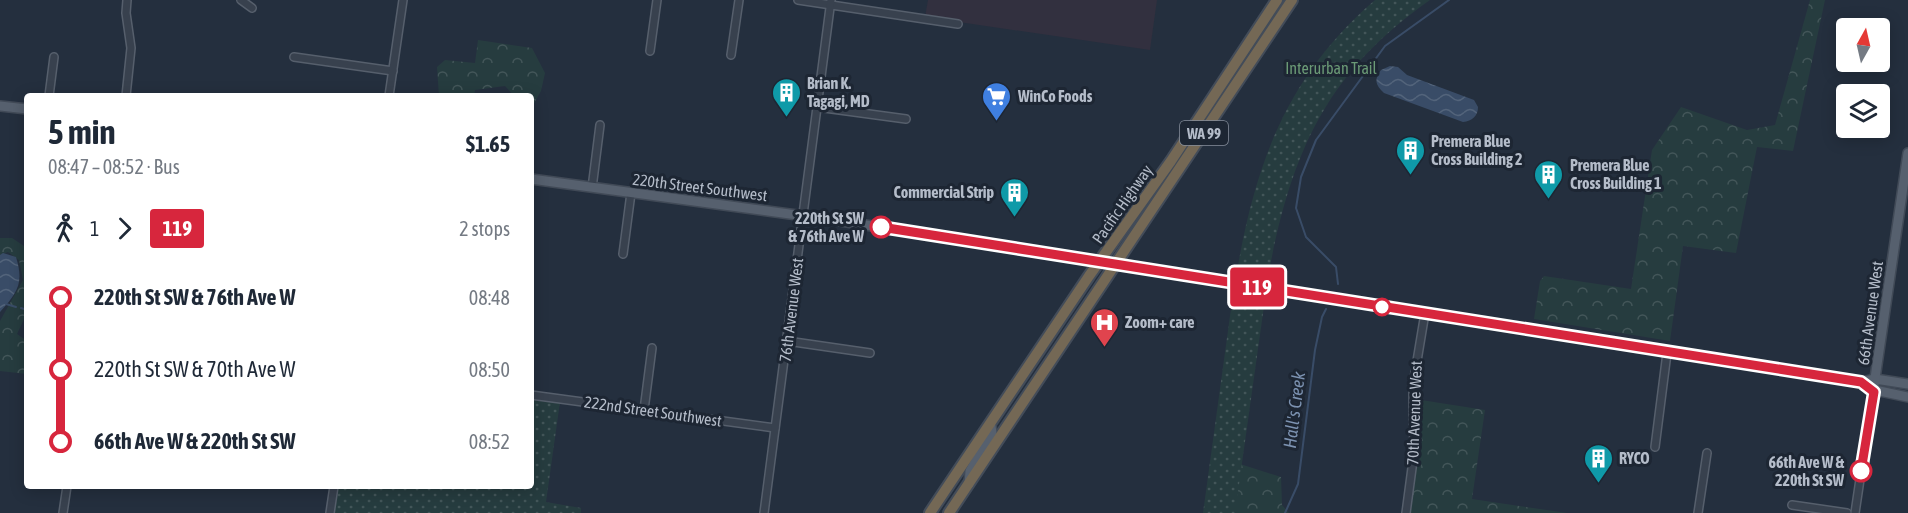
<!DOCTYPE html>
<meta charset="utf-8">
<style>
:root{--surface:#fff;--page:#f6f6f7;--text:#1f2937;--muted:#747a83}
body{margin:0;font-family:"Asap Condensed",sans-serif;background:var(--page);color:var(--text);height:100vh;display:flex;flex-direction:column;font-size:22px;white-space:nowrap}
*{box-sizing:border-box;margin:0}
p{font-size:20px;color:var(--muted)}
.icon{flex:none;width:33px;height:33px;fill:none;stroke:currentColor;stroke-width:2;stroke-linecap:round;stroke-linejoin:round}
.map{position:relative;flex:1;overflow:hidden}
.panel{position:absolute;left:24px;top:93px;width:510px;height:396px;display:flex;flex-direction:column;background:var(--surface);border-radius:6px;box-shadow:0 3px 15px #0003}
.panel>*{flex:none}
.badge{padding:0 12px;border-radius:4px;font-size:21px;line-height:39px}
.needle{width:39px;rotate:8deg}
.fabs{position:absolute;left:1836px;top:18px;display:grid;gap:12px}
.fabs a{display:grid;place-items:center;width:54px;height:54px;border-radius:6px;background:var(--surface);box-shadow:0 3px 15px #0003;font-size:30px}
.map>.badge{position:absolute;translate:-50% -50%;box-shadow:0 0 0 3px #fff}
.legs{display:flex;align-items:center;gap:9px;height:66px;padding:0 24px;font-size:20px}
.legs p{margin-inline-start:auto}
.head{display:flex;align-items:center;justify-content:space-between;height:102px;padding:0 24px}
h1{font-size:33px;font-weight:700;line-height:45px}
ul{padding:0 24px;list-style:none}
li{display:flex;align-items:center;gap:21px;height:72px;font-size:22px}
li i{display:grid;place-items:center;width:9px;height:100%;margin:0 8px;background:currentColor}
li i::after{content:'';width:15px;height:15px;margin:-8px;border:4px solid;border-radius:50%;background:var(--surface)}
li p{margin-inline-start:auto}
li:first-child i{background:linear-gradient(#0000 50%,currentColor 0)}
li:last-child i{background:linear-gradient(currentColor 50%,#0000 0)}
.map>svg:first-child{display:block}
</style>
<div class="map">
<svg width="1908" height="513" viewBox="0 0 1908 513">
<defs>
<pattern id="forest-crowns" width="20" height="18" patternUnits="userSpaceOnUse" patternTransform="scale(1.5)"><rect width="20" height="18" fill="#263c3f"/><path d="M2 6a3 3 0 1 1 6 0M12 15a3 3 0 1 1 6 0" fill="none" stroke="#435659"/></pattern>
<pattern id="park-dots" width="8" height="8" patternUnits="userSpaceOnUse" patternTransform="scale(1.5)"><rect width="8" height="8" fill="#263c3f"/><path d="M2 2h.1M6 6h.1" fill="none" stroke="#435659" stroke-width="1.8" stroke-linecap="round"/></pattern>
<pattern id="water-waves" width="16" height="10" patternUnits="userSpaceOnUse" patternTransform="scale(1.5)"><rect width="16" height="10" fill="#394c67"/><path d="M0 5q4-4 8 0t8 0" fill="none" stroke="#53647b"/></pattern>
</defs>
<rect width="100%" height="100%" fill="#242f3e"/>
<path fill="#32303f" d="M928,0H1157L1150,50L925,17Z"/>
<g fill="url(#forest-crowns)">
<path d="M1810,0H1825L1793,151L1757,147L1736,253L1683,246L1670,341L1534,319L1540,281L1544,276L1631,289L1652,150L1681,107L1747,130L1775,125Z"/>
<path d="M478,40L532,48L545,73L541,91L532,107L531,96H514L505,86L475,90L474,96H439L437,67L445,60L475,63Z"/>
<path d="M0,238H12L27,248V319H24L17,334L27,341V374L0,371V321L23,280L19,260L8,252L0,255Z"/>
<path d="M1421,400L1485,410L1472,499L1567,513H1409L1419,449Z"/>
<path d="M1237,463L1281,477L1282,505L1289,513H1229Z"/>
</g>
<g fill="url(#park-dots)">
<path d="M1375,0H1430C1323,75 1290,157 1267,282L1236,277C1255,164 1286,77 1375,0Z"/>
<path d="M1233,294L1265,299L1235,513H1203Z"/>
<path d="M531,398L560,402L546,502L581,508V513H334L338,486H531Z"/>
</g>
<g fill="url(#water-waves)">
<path d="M1390,66L1398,67L1407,75L1474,100L1478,107C1478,116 1472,121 1463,122L1384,93C1375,85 1374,79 1381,70Z"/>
<path d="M3,253L16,257C24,283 18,292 0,312V255Z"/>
</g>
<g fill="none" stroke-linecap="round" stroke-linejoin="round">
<g stroke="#394c67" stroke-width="2">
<path d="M1338,284L1336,267L1306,237L1296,208L1301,177L1316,140L1385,46L1449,0"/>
<path d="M6,304L16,307"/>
<path d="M21,308L27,310"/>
<path d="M1285,513L1298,484L1315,350L1322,317L1326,309"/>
</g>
<defs>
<g id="minor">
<path d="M241,0L252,8"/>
<path d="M798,0L958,24"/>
<path d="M650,51L657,0"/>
<path d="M731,55L739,0"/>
<path d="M294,57L393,71"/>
<path d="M49,96L54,57"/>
<path d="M126,96L131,48L126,13L127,0"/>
<path d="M389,96L403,0"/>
<path d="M817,107L906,119"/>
<path d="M592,188L600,125"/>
<path d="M623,254L631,193"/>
<path d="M787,341L870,353"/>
<path d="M531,395L775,428"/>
<path d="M644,410L652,348"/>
<path d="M1655,447L1667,353"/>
<path d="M1792,505L1847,513"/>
<path d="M63,513L67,486"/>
<path d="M330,513L334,486"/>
<path d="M764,513L831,0"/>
<path d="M1406,513L1414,453L1413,385L1425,313"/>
<path d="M1698,513L1707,453"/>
<path d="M1855,513L1873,392"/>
</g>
<g id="major">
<path d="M0,106L27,109"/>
<path d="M531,179L834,220L1861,382L1875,379L1908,384"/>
<path d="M1870,389L1908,397"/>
<path d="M1873,392L1908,153"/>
<path d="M969,484L970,471L992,433L991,426"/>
</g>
<g id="highway">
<path d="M930,513L1089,276L1171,161L1277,0"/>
<path d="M949,513L1292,0"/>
</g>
</defs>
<use href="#minor" stroke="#565f6c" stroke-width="10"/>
<use href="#major" stroke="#414a57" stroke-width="12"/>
<use href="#highway" stroke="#434c59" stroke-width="14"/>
<use href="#minor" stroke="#38414e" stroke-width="7"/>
<use href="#major" stroke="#56606e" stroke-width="9"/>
<use href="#highway" stroke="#746855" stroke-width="10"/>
</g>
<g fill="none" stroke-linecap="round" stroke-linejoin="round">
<defs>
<path id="line-1" d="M881,227L1861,382L1874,392L1861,471"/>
</defs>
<use href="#line-1" stroke="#fff" stroke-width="14"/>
<use href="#line-1" stroke="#d7263d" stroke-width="9"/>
</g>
<defs>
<symbol id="building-pin" viewBox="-11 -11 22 30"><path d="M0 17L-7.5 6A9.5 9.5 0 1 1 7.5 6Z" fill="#0f9aa8" stroke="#1d2633"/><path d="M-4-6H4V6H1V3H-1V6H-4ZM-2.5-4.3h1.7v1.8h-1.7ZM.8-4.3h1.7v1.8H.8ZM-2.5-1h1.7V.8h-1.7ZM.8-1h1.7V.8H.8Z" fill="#fff"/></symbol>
<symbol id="supermarket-pin" viewBox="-11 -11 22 30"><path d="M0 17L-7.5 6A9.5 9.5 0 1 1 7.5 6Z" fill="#3f7fe0" stroke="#1d2633"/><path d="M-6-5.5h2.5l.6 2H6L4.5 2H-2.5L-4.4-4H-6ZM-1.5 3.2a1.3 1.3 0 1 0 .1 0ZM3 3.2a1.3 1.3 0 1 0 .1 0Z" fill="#fff"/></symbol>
<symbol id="hospital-pin" viewBox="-11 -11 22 30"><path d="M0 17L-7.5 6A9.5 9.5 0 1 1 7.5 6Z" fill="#e0444e" stroke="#1d2633"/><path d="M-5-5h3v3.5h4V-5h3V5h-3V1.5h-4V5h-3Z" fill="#fff"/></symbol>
</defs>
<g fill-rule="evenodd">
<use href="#building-pin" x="770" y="76" width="33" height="45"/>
<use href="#supermarket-pin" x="980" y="80" width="33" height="45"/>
<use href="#building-pin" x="1394" y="134" width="33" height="45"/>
<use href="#building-pin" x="1532" y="158" width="33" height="45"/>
<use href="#building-pin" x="998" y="176" width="33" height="45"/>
<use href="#hospital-pin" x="1088" y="306" width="33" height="45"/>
<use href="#building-pin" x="1582" y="442" width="33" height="45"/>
</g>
<g fill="#fff" stroke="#d7263d" stroke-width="3">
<circle cx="881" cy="227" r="10"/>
<circle cx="1382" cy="307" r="8"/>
<circle cx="1861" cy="471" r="10"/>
</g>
<g text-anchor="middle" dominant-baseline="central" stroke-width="6" stroke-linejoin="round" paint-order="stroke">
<rect fill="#1d2633" stroke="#878f9c" stroke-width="1.5" x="1180" y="121" width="48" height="24" rx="4.5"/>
<g font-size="15" font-weight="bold" fill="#b4bcc9">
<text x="1204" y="133">WA 99</text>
</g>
<g font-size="16" fill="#6b9a76" stroke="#1d2633">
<text x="1331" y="68">Interurban Trail</text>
</g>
<g font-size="16" font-weight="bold" fill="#b4bcc9" stroke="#1d2633" text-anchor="start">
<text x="807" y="83">Brian K.<tspan x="807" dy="18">Tagagi, MD</tspan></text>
<text x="1018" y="96">WinCo Foods</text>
<text x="1431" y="141">Premera Blue<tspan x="1431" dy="18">Cross Building 2</tspan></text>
<text x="1570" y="165">Premera Blue<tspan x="1570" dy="18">Cross Building 1</tspan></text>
<text x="994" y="192" text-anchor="end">Commercial Strip</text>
<text x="1125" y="322">Zoom+ care</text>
<text x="1619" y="458">RYCO</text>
</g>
<g font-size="16" fill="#b4bcc9" stroke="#1d2633">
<text transform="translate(700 187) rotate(7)">220th Street Southwest</text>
<text transform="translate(1122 204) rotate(-55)">Pacific Highway</text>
<text transform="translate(791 310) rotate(-83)">76th Avenue West</text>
<text transform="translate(1870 313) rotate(-82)">66th Avenue West</text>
<text transform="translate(653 411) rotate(8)">222nd Street Southwest</text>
<text transform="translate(1414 413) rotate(-88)">70th Avenue West</text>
</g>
<g font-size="16" font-weight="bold" fill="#b4bcc9" stroke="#1d2633" text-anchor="end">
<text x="864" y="218">220th St SW<tspan x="864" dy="18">&amp; 76th Ave W</tspan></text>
<text x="1844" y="462">66th Ave W &amp;<tspan x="1844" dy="18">220th St SW</tspan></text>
</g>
<g font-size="18" font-style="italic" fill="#7c92b1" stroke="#1d2633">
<text transform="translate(1294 410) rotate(-83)">Hall's Creek</text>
</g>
</g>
</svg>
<div class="fabs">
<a><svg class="needle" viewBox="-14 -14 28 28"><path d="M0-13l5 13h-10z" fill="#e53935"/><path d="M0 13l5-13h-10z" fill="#747a83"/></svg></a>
<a><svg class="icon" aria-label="layers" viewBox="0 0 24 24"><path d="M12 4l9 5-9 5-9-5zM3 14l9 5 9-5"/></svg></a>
</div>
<b class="badge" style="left:1257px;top:287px;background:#d7263d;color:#fff">119</b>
<section class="panel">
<div class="head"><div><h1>5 min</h1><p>08:47 – 08:52 · Bus</p></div><b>$1.65</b></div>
<div class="legs"><svg class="icon" aria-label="walk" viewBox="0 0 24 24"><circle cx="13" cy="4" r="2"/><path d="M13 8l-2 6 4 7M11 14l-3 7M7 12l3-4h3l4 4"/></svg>1<svg class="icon" aria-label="forward" viewBox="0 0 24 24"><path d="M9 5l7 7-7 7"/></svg><b class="badge" style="background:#d7263d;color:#fff">119</b><p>2 stops</p></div>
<ul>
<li><i style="color:#d7263d"></i><b>220th St SW &amp; 76th Ave W</b><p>08:48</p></li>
<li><i style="color:#d7263d"></i><span>220th St SW &amp; 70th Ave W</span><p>08:50</p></li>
<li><i style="color:#d7263d"></i><b>66th Ave W &amp; 220th St SW</b><p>08:52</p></li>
</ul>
</section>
</div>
